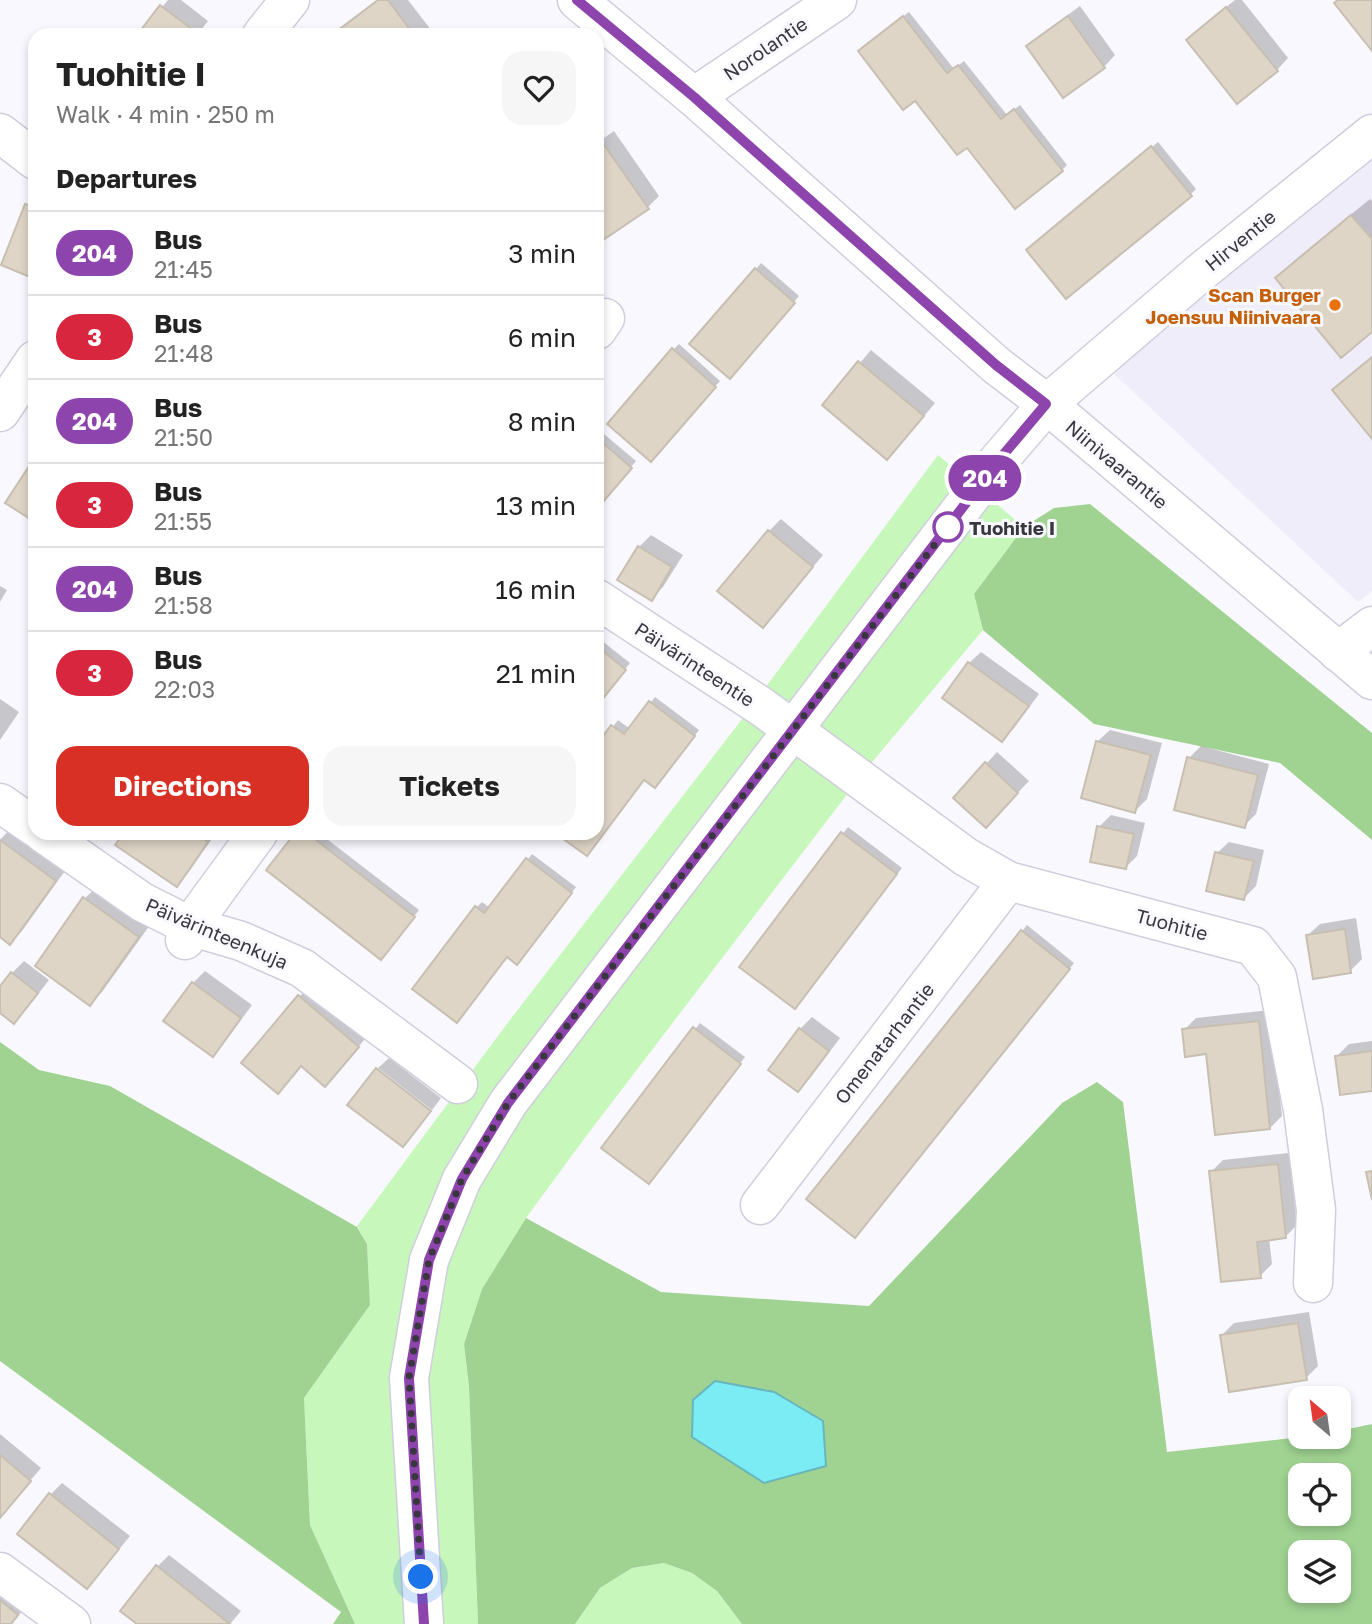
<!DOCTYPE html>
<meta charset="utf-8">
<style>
:root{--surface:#fff;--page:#f6f6f6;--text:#222;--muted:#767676;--line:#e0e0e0;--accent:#d93025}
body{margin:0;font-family:"Golos Text",sans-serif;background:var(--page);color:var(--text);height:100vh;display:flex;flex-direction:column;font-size:26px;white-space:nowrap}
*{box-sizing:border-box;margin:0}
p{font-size:23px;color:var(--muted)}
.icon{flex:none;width:38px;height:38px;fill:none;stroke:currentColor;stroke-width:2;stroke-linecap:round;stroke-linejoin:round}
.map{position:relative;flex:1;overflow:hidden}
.side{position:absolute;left:28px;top:28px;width:576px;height:812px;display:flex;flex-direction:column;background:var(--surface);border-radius:21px;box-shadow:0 4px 10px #0003}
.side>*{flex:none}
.badge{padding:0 14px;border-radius:23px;font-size:24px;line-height:46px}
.needle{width:46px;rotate:331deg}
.fabs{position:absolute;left:1288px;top:1386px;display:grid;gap:14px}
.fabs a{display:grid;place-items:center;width:63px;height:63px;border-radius:14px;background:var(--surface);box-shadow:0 4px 10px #0003;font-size:35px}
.you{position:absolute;width:35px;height:35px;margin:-18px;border:5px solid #fff;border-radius:50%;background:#1a73e8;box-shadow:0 0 0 10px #1a73e833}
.map>.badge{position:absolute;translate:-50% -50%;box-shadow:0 0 0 4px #fff}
h2{padding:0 28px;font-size:26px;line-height:63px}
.round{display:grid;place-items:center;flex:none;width:74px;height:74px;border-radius:21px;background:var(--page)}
.head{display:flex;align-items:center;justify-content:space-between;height:119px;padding:0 28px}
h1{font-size:33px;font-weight:700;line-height:52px}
.primary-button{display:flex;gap:14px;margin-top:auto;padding:14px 28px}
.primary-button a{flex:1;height:80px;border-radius:21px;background:var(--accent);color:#fff;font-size:28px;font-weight:700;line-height:80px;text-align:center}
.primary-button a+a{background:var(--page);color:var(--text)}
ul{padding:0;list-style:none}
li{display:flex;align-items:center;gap:21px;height:84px;padding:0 28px;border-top:2px solid var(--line)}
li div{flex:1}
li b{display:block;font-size:26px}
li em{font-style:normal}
li .badge{min-width:77px;font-weight:700;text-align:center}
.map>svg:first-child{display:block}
</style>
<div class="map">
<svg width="1372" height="1624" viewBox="0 0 1372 1624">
<rect width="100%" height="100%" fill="#f9f8fe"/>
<path fill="#f0edfb" d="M1372,159V591L1358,602L1112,372Z"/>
<g fill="#c8f7bb">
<path d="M938,455L1024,527L974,594L983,630L868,767L584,1139L526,1218L482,1289L464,1344L469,1386L478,1624H355L310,1525L304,1398L370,1305L367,1244L357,1226L506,1025L739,723Z"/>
<path d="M664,1563L692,1573L717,1591L742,1624H575L600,1588L632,1568Z"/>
</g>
<g fill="#a0d392" fill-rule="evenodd">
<path d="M1090,504L1372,733V840L1280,763L1094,724L983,630L974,594L1024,527L1054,508Z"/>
<path d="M0,1042L39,1070L110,1086L357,1227L367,1244L370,1305L304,1398L310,1525L355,1624H333L341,1612L0,1361Z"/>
<path d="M1097,1082L1123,1102L1167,1452L1301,1437H1339V1431L1372,1424V1624H742L717,1591L692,1573L664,1563L632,1568L600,1588L575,1624H478L469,1386L464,1344L482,1289L526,1218L661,1292L869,1306L1062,1103ZM1300,1475H1339V1514H1300ZM1300,1552H1339V1591H1300Z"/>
</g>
<path fill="#7cecf4" stroke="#68b6bd" stroke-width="2" d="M715,1381L774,1392L823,1421L826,1466L764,1483L692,1437L693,1400Z"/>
<g fill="#0003">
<path d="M168,0H181L208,21L197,35H139Z"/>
<path d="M377,0H408L435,35H330Z"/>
<path d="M1235,0H1242L1288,58L1277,70L1188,40L1200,28Z"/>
<path d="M1080,6L1115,55L1104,67L1028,46L1040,35Z"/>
<path d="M909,12L954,69L964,61L1007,115L1020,105L1067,165L1062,170L967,146L915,98L865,46Z"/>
<path d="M614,131L659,196L648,207L601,240L597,234V143Z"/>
<path d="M1158,142L1196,189L1191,194L1034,245Z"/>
<path d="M35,196V277L27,205Z"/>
<path d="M1370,199L1372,201V330L1278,278L1295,260Z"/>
<path d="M761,263L799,296L735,372L756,269Z"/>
<path d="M679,344L720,381L656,454L673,350Z"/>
<path d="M871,350L935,403L899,446L824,405Z"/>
<path d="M598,429L636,461L597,508V430Z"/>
<path d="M781,519L823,555L774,614L769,531Z"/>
<path d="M651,535L683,555L663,587L651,599L639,547Z"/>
<path d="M0,586L7,590L0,602Z"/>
<path d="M597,637L630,663L597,705Z"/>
<path d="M981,652L1039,694L1014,728L1002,740L969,663Z"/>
<path d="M655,697L699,730L660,781L645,778L587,854L558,833H597V747L618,720L630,729Z"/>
<path d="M0,699L19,712L0,740Z"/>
<path d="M1110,730L1162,743L1147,799L1135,811L1083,797L1098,741Z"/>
<path d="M1201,746L1269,764L1256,814L1244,826L1189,758Z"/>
<path d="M997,752L1029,781L998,814L986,764Z"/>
<path d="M1111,815L1145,823L1137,856L1126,867L1099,827Z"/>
<path d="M848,827L902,868L800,1001L742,966Z"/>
<path d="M11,828L67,868L22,931L10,942L0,935V840Z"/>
<path d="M126,833H216L188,873L176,885Z"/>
<path d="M297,833H319L419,910L387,952Z"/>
<path d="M1229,842L1264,850L1256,886L1244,898L1217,853Z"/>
<path d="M532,854L576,887L522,957L477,907L482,902L490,908Z"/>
<path d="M97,887L150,925L102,992L90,1004L85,898Z"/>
<path d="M1356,918L1362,959L1350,971L1308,935L1320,924Z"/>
<path d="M1027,925L1074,963L860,1231L808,1199Z"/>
<path d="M24,961L49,980L26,1010L14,1022L0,1011V988L12,973Z"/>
<path d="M205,971L252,1005L224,1043L212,1055L166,1020L193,983Z"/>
<path d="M311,985L369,1034L337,1073L302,1065L290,1080L299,997Z"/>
<path d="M1270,1010L1282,1116L1270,1128L1208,1052L1184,1030L1196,1018Z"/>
<path d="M812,1017L840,1038L810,1078L798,1089L800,1029Z"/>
<path d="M700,1023L745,1057L654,1177L603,1148Z"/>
<path d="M1372,1041V1089L1337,1056L1349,1044Z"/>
<path d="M389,1058L441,1098L432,1110L378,1068Z"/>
<path d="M1289,1153L1297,1225L1285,1237L1269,1238L1272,1264L1260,1276L1211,1172L1223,1160Z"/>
<path d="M1309,1312L1318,1366L1306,1378L1222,1335L1234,1323Z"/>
<path d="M0,1434L41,1468L0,1516Z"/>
<path d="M62,1483L130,1536L98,1575L86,1587L50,1495Z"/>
<path d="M169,1555L241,1611L230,1624H140L158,1566Z"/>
<path d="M0,1580L29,1602L12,1624H0Z"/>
</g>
<g fill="#ded5c7" stroke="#c7bfb1" stroke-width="2">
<path d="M378,0H388L414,35H332Z"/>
<path d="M1338,0H1372V51L1334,3Z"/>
<path d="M160,5L197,33L196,35H137Z"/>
<path d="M1226,7L1278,71L1237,104L1186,40Z"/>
<path d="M903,16L947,73L958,65L1001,119L1014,109L1063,171L1015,209L967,148L957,155L915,101L903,110L858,51Z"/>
<path d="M1068,16L1105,68L1063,98L1026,46Z"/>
<path d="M602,142L649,209L600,242L597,237V145Z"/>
<path d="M1151,146L1192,196L1066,299L1026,250Z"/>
<path d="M25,204L35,207V279L1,265Z"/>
<path d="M1351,215L1372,239V332L1341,358L1275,278Z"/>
<path d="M755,268L795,303L730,379L689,344Z"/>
<path d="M672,348L716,387L651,462L607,424Z"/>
<path d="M1372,357V439L1332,390Z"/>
<path d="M858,361L924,416L887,460L822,405Z"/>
<path d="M597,438L632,468L597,509Z"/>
<path d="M35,457V522L5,503Z"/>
<path d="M768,530L813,567L763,628L717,591Z"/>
<path d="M638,546L672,567L652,601L617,580Z"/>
<path d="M597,646L626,670L597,706Z"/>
<path d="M968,662L1029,706L1002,742L942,698Z"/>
<path d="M649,701L695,736L655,788L644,780L587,856L555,833H597V744L611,725L624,734Z"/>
<path d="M1096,741L1151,755L1135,813L1081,798Z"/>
<path d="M1187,757L1258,775L1245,828L1174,810Z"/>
<path d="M985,762L1018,793L986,828L953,798Z"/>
<path d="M1097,826L1134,834L1126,869L1090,862Z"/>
<path d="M841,832L897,874L795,1009L739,967Z"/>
<path d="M124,833H195L208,842L177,887L115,845Z"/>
<path d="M295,833H307L415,917L381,960L266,870Z"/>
<path d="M0,840L56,881L10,945L0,937Z"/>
<path d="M1215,852L1254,861L1244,900L1206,891Z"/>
<path d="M526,858L572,893L517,965L507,957L457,1023L412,989L475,906L484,913Z"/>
<path d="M83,897L139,937L90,1006L35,966Z"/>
<path d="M1345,929L1351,973L1313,979L1306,935Z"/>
<path d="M1021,930L1070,969L855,1238L806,1199Z"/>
<path d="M11,972L38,993L14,1024L0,1013V986Z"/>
<path d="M192,982L241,1018L213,1057L163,1021Z"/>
<path d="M298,995L359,1047L325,1087L301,1066L278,1094L241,1063Z"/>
<path d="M1259,1021L1270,1129L1215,1135L1206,1054L1185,1057L1182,1029Z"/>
<path d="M693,1027L741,1064L649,1184L601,1148Z"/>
<path d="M799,1028L829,1051L798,1092L768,1070Z"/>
<path d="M1372,1051V1091L1340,1095L1335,1056Z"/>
<path d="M376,1068L431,1111L403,1147L347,1105Z"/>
<path d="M1278,1164L1286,1238L1257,1242L1261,1278L1221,1282L1209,1171Z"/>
<path d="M1372,1171V1200L1366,1172Z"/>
<path d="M1298,1323L1307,1380L1229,1392L1220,1335Z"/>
<path d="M0,1455L31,1481L0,1518Z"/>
<path d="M49,1493L119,1549L87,1589L17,1534Z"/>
<path d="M156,1565L230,1624H137L120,1611Z"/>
<path d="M0,1600L18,1615L11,1624H0Z"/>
</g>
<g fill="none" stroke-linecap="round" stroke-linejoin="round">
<defs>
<g id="minor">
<path d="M262,35L290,0"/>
<path d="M694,97L837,0"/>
<path d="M0,133L35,160"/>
<path d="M597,330L605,318"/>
<path d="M0,412L35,360"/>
<path d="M597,599L762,707L966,857L1008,881L1253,946L1277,977L1303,1110L1316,1210L1313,1283"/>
<path d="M1338,652L1372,626"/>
<path d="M0,803L35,827"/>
<path d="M43,833L142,902L190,926L241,941L302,968L458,1084"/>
<path d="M185,940L190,926L258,833"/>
<path d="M760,1205L1008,881"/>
<path d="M0,1572L71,1624"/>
<path d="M424,1624L409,1378L429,1260L462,1179L508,1103L998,461L1047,404L1201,272L1372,134"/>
</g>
<path id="major" d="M577,0L694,97L996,365L1047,404L1372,680"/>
</defs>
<use href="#minor" stroke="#d0cddd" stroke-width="41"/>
<use href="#major" stroke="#d0cddd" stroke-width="41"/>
<use href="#minor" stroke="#fff" stroke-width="38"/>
<use href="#major" stroke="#fff" stroke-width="38"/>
</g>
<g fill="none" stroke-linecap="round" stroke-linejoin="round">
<defs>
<path id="line" d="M424,1624L409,1378L429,1260L462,1179L508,1103L998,461L1046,404L996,365L694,97L577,0"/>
</defs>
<use href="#line" stroke="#fff" stroke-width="16"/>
<use href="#line" stroke="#8e44ad" stroke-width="10"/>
<path stroke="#39373e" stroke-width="7" stroke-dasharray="0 12.6" d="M421,1577L409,1378L429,1260L462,1179L508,1103L948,527"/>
</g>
<circle fill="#e8710a" stroke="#f9f8fe" stroke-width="2.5" cx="1335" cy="305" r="7"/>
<circle fill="#fff" stroke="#8e44ad" stroke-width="3.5" cx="948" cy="527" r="14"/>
<g text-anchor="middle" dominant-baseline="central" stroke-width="6" stroke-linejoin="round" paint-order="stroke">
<g font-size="19" fill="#39373e" stroke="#f9f8fe">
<text transform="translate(765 48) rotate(-34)">Norolantie</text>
<text transform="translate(1240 240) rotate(-39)">Hirventie</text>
<text transform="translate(1117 464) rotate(40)">Niinivaarantie</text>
<text transform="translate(695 664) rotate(33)">Päivärinteentie</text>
<text transform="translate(1172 924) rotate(15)">Tuohitie</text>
<text transform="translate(217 933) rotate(23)">Päivärinteenkuja</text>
<text transform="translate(884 1043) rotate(-52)">Omenatarhantie</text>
</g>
<g font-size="19" font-weight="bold" fill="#c56008" stroke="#f9f8fe" text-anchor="end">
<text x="1321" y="294">Scan Burger<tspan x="1321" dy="22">Joensuu Niinivaara</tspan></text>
</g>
<g font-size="19" font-weight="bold" fill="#39373e" stroke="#f9f8fe" text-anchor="start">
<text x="969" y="527">Tuohitie I</text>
</g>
</g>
</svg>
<div class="fabs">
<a><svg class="needle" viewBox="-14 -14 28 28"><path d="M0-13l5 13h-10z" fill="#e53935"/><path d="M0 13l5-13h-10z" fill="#767676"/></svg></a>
<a><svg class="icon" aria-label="locate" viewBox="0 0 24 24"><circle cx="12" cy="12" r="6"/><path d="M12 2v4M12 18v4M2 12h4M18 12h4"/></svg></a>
<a><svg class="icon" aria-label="layers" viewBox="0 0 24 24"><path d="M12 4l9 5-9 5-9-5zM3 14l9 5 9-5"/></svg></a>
</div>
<div class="you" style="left:421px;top:1577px"></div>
<b class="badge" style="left:985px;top:478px;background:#8e44ad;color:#fff">204</b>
<section class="side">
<div class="head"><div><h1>Tuohitie I</h1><p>Walk · 4 min · 250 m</p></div><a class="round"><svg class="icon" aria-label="heart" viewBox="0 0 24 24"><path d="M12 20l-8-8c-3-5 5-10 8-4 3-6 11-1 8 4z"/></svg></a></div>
<h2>Departures</h2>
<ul>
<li><span class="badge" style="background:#8e44ad;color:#fff">204</span><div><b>Bus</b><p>21:45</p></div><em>3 min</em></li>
<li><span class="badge" style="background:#d7263d;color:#fff">3</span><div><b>Bus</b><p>21:48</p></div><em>6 min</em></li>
<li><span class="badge" style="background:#8e44ad;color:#fff">204</span><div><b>Bus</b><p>21:50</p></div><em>8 min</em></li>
<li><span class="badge" style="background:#d7263d;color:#fff">3</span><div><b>Bus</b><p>21:55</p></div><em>13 min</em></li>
<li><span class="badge" style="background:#8e44ad;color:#fff">204</span><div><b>Bus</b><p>21:58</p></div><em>16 min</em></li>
<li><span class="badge" style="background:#d7263d;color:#fff">3</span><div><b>Bus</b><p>22:03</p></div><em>21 min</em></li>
</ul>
<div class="primary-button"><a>Directions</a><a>Tickets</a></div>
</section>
</div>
